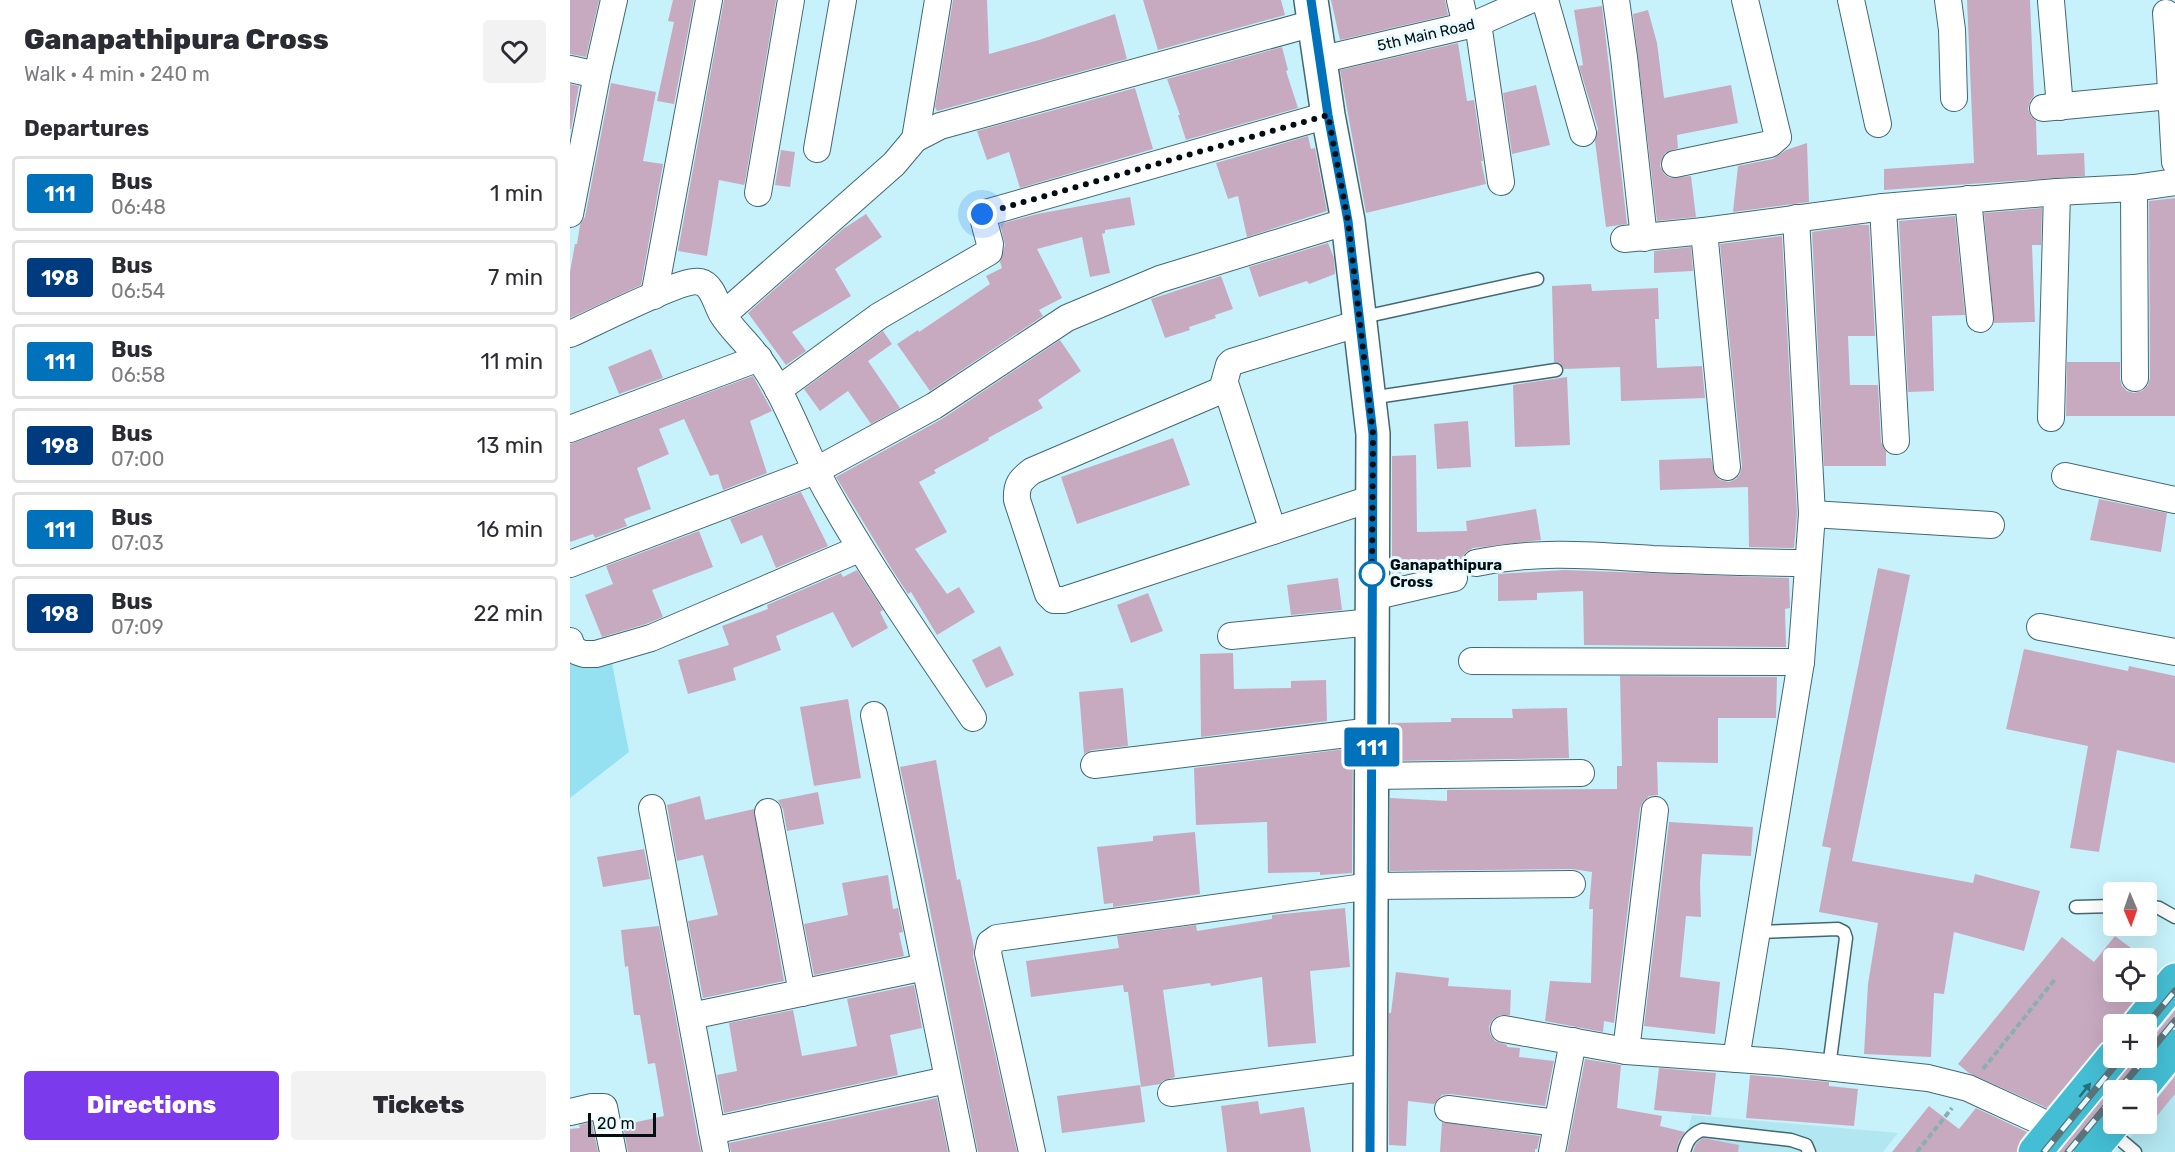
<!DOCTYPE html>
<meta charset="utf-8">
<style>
:root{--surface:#fff;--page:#f2f2f3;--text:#2b2b33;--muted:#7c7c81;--line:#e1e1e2;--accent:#7c3aed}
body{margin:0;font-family:Rubik,sans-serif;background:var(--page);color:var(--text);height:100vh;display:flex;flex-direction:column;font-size:22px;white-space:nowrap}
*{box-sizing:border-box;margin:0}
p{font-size:20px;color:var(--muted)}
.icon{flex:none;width:33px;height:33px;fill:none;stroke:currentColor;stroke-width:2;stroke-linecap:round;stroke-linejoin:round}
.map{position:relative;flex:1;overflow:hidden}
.sheet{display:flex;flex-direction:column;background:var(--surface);width:570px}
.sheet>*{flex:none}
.badge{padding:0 12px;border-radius:4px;font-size:21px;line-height:39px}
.needle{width:39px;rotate:178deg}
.tools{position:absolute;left:1533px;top:882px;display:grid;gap:12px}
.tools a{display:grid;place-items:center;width:54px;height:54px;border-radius:6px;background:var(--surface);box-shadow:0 6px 24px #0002;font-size:30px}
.scale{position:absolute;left:18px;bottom:15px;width:68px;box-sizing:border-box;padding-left:6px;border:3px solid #020e12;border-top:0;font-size:16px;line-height:21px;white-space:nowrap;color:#020e12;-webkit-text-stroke:4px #e9fafe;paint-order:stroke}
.you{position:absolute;width:30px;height:30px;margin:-15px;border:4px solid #fff;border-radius:50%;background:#1a73e8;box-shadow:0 0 0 9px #1a73e833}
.map>.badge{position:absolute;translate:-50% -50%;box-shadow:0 0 0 3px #fff}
h2{padding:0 24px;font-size:22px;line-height:54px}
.round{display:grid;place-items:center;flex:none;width:63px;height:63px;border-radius:6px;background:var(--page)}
.headline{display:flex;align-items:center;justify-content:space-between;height:102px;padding:0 24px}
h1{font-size:28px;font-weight:800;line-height:45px}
.primary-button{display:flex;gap:12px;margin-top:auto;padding:12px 24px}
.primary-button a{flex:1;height:69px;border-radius:6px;background:var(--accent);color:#fff;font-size:24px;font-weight:800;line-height:69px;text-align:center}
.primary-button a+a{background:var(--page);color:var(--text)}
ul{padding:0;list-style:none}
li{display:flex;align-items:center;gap:18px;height:75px;margin:0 12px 9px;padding:0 12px;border:3px solid var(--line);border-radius:6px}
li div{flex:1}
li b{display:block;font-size:22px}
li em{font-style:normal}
li .badge{min-width:66px;font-weight:700;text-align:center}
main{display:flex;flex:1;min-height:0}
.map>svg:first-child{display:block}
</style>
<main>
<section class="sheet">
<div class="headline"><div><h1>Ganapathipura Cross</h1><p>Walk · 4 min · 240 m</p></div><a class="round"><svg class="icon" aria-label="heart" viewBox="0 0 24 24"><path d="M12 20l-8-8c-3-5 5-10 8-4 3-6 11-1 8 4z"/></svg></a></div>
<h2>Departures</h2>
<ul>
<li><span class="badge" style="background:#0072bc;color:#fff">111</span><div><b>Bus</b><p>06:48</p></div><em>1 min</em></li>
<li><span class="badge" style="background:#003b80;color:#fff">198</span><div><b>Bus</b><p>06:54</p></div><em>7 min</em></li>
<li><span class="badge" style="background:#0072bc;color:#fff">111</span><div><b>Bus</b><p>06:58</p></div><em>11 min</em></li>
<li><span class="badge" style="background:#003b80;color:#fff">198</span><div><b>Bus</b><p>07:00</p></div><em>13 min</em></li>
<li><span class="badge" style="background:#0072bc;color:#fff">111</span><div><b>Bus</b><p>07:03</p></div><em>16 min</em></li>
<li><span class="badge" style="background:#003b80;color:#fff">198</span><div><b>Bus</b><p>07:09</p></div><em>22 min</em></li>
</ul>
<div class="primary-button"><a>Directions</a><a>Tickets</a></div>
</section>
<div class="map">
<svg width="1605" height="1152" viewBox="0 0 1605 1152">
<rect width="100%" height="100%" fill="#c7f2fb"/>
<g fill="#b2e6f0">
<path d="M1605,1085V1152H1548L1572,1124H1576Z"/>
<path d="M1122,1115L1328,1133L1313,1152H1112Z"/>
</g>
<path fill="#95e1f1" d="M42,663L59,752L0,798V664Z"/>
<g fill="#c8aac0">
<path d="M0,0H29L16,57L0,54Z"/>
<path d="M103,0H124L104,104L87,101L104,22L98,21Z"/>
<path d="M154,0H206L175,182L174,185L149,180L137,256L108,251Z"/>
<path d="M383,0H417L419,54L469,40L545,14L557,59L367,111L365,107Z"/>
<path d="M573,0H711L715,15L588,50Z"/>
<path d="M761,0H875L878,15L770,40Z"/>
<path d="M1397,0H1460L1464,96L1460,101L1458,109L1461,116L1466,121L1467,155L1514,153L1515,176L1314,190V169L1404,163Z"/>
<path d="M1032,6L1057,224L1036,227L1025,141L1028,129L1009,66L1013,65L1004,10Z"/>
<path d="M1078,10L1087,43L1094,98L1161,85L1168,123L1107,135L1108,148L1095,153L1091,160L1090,166L1094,174L1100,178L1121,176L1126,217L1087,221L1063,14Z"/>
<path d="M888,43L897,101L904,100L913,161H911L916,184L796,213L770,70Z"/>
<path d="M712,47L718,70L716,71L728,108L616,140L608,115H610L597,79Z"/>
<path d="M41,83L86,92L73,161L93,164L71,285L0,318V272L5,244H7L10,225L15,217Z"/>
<path d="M0,84L9,86L1,129H0Z"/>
<path d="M966,85L980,145L942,154L933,93Z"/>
<path d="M565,88L583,149L450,188L439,152L417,160L407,131Z"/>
<path d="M738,136L741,149L745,148L757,211L677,237L668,196L658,199L646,163Z"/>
<path d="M1237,143L1239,202L1163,212L1168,166L1203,159L1216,150Z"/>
<path d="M211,150L225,152L220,187L205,185Z"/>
<path d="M560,197L565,225L535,230V233L532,234L540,273L520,277L512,237L467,249L492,298L469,310L473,316L360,391L327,344L348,330L349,332L420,284L416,276L432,268L430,262L435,245L430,224L467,214Z"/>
<path d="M1605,198V416H1496L1497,362H1550V379L1552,386L1557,391L1564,393L1572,391L1578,385L1580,378L1579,201Z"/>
<path d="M1472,208L1471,245H1462L1465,322L1424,323L1414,213Z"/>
<path d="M296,214L312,237L265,269L281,296L222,332L236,351L216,365L178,313L273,229Z"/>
<path d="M1385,216L1395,315L1362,316L1364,391L1338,392L1329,221Z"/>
<path d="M1288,225H1299L1305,336H1278L1280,385H1308L1311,442L1316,451V466H1254L1242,232Z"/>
<path d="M1212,236L1227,514L1224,548L1179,547L1178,487L1090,490L1089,460L1141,458L1145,475L1150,480L1159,482L1166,479L1170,474L1172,466L1150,244Z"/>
<path d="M758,243L764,258L765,274L739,284L737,281L689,297L679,267Z"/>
<path d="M1121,247L1123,271L1084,273V251Z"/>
<path d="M651,276L663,309L645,315L646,318L619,327L620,330L595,338L581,299Z"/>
<path d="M1021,284L1022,291L1088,288L1089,319H1085L1087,368L1132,366L1135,398L1051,401L1050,367L994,369L990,363L984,362L982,286Z"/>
<path d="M313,331L322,344L298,361L330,408L301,424L278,391L250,411L234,389Z"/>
<path d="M490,340L511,371L468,400L473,408L418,438L419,440L364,470L366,473L349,482L377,532L345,549L377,594L389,587L405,612L367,635L341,592L338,594L323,571L266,477L372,419Z"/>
<path d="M81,349L93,378L49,394L38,367Z"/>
<path d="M183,376L202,411L180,421L197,473L153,490L148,474L140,476L114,419L89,429L99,454L67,468L81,509L54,519L57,526L25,538L23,534L0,542V444Z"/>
<path d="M997,377L1000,445L945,447L943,385Z"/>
<path d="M898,421L901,467L867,469L864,424Z"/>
<path d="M603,438L620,485L507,524L491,477Z"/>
<path d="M846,455L847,532L897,531L896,521L966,509L971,540L903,548L896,552L892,558L891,565L881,563L822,575V456Z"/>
<path d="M231,492L258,546L206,568L192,535L171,544L160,519Z"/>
<path d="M1529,499L1597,513L1591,552L1520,540Z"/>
<path d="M129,531L143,567L82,590L93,617L76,624L32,637L15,595L43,584L36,566Z"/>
<path d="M1308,568L1340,575L1282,861L1403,883L1405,874L1470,891L1454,951L1384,932L1374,994L1364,993L1361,1057L1294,1054L1298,984L1308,923L1249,912L1261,848L1252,846Z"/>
<path d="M287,570L313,610L310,612L318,628L282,648L263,612L206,636L211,650L163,668L166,680L118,694L108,660L159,645L152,626L198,609L197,605L271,573L273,577Z"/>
<path d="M994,570L1219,578L1220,608L1215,609L1216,647L1014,645L1013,591L967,593V600L928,601V574Z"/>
<path d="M768,578L772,610L721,615L717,585Z"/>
<path d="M578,593L593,631L561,643L547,605Z"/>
<path d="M430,646L444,675L416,688L402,660Z"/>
<path d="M1454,649L1558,671L1559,666L1605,676V763L1547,750L1529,852L1500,848L1518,746L1436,729Z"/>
<path d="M663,653L664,689L721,688V681L756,680L757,721L631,737L630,654Z"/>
<path d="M1050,676L1207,677L1206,718H1148V763L1087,762L1088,795L1079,796L1073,802L1070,808L1044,1023L1034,1021L1033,1032L975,1021L980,981L1021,983L1023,909H1019L1022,872L1002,869L820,871V798L877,801V790L1047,789V766H1052Z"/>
<path d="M553,688L558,746L522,750L514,754L509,692Z"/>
<path d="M278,699L291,778L244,786L230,707Z"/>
<path d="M997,708L999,758L820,761L821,723L881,722V718H943L942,709Z"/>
<path d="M783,748L782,873L750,875V872L698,873L697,822L626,825L624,768Z"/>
<path d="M366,760L387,880L390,879L404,948L403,956L447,1152H408L350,860L330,767Z"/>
<path d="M248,792L254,824L217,831L213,809L208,800Z"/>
<path d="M130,796L135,820L184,809L214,981L133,998L118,921L148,915L133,855L107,861L97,805Z"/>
<path d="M1099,822L1183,827L1181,856L1132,854L1130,884L1131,917L1116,916L1110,977L1150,982L1145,1034L1074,1026Z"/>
<path d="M625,832L630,894L543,907V903L534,904L527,847L583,841V836Z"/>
<path d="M74,849L80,879L33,887L27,857Z"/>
<path d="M318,875L323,909L328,908L333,932L329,933L334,956L244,975L234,924L278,915L272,883Z"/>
<path d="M775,908L780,967L740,971L746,1043L698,1047L692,977L641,986L640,983L593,990L605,1077L592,1081L590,1084L571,1087L558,992H554L553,985L461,997L456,961L549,948L547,936L626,925L627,931L702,919V915Z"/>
<path d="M89,926L127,1134L131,1152H58L53,1125L94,1116L85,1063L78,1064L70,1015H64L58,966L55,967L51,930Z"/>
<path d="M1545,936L1574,958H1544V992H1571L1554,1013L1551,1024H1544V1038L1537,1039L1530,1044L1477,1108L1399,1073L1388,1064L1492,937L1524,962Z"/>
<path d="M826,972L879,978L878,986L941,990L940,1015H930L923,1019L919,1026L920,1034L925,1041L937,1045V1047L950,1048L949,1057L984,1061L975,1106L880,1094L872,1095L864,1104L838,1101L836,1146L819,1145V1013H821Z"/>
<path d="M344,985L352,1028L320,1035L328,1075L154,1113L147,1075L167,1071L159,1023L223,1010L232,1056L287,1046L277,999Z"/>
<path d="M1605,1010V1028L1598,1029L1591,1034L1576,1051V1041L1584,1036Z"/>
<path d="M1562,1058H1571L1554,1079L1551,1090H1544V1105L1537,1106L1530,1111L1506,1140L1502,1152H1489L1558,1068Z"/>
<path d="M1015,1059L1051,1065L1047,1108L1092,1116L1090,1126L1115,1132L1109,1141L1106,1152H997Z"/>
<path d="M1089,1068L1146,1073L1141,1115L1084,1110Z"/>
<path d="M1180,1075L1259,1082V1086L1288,1089L1284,1126L1176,1118Z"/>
<path d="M1605,1076V1094L1577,1128L1572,1124H1576V1107L1584,1102Z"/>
<path d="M570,1085L575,1122L492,1133L487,1096Z"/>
<path d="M367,1098L378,1152H161L159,1143Z"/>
<path d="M688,1101L690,1114L734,1107L741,1152H657L651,1106Z"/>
<path d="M1359,1106L1389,1129L1406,1108L1457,1132L1450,1141L1447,1152H1322Z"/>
<path d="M22,1122L28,1152H0V1129L10,1128L9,1125Z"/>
<path d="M872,1122L970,1136L967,1149H965V1152H870Z"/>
<path d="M1133,1138L1169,1145L1168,1152H1123L1126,1144Z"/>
</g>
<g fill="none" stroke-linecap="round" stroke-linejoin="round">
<defs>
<g id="lane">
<path d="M789,318L967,279"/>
<path d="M800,398L986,370"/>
<path d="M1576,906L1589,908L1605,917"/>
<path d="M1506,907L1544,906"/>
<path d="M1187,932L1268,929L1274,932L1276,938L1259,1067"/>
<path d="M1539,1130L1565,1152"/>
<path d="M1114,1152C1117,1140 1121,1135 1132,1130L1221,1140L1236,1145L1239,1152"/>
</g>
<g id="street">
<path d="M890,0L896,26"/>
<path d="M975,0L1013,133"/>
<path d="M1046,0L1054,57L1074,238"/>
<path d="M1281,0L1308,124"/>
<path d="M1378,0L1382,30L1384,98"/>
<path d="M1481,1L1490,107"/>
<path d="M1596,13C1600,63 1602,113 1605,162"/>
<path d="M908,23L931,182"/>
<path d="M749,60L908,23L960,0"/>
<path d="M0,69L27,75L44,0"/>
<path d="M1473,108L1600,96"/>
<path d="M345,139L368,0"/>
<path d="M247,149L273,0"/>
<path d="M1105,164L1200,144L1208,137L1175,0"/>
<path d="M1564,188L1565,378"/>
<path d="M188,193L221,0"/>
<path d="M1398,199L1410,319"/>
<path d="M1313,207L1326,441"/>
<path d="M0,214L27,75"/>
<path d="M1054,239L1134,231"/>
<path d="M84,296L139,0"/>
<path d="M153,315L324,164L345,139L370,126L744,23"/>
<path d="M790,323L662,362L659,365L652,390L462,471C450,480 446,485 447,500L478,594L484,600H494L803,498"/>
<path d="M0,334C21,325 114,277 130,282C143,285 146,304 152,314C160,327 172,338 181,349C216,390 231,446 258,493C302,571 353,644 403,718"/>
<path d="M655,383L703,531"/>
<path d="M208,390L309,316L419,252L420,244L412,214L758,115"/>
<path d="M1481,418L1487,192"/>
<path d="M0,429L189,358"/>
<path d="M1157,467L1134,231L1313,207L1487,192L1564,188L1605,182"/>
<path d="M1495,476L1605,500"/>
<path d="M1242,514L1421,525"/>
<path d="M906,563C968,550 1020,555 1083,559C1135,561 1187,563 1238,563"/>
<path d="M0,564L245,471L364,406L497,318L590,279L778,221"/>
<path d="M802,597L884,578"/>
<path d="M1470,627L1605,652"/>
<path d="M661,636L802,622"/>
<path d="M0,641L2,647L8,652L14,654H26L81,638L289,549"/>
<path d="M902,661L1231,662L1242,514L1226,218"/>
<path d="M304,715L393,1152"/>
<path d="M524,765L802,731"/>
<path d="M802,776L1011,773"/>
<path d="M82,808L146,1152"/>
<path d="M198,812L232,993"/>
<path d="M121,1016L355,967"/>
<path d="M934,1029L1056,1051L1209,1062L1358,1078L1398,1088L1485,1128"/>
<path d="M1056,1051L1085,810"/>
<path d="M1166,1059L1231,662"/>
<path d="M601,1093L801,1067"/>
<path d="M878,1109L987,1123"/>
<path d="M0,1112L22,1107H34L43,1152"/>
<path d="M142,1131L377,1080"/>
<path d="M462,1152L418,953L420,943L427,938L801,886L1002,884"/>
<path d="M982,1152L1003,1041"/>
</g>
<path id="secondary" d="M741,0L758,115L778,221L803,434L800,1152"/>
<g id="highway">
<path d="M1569,1024L1605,980"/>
<path d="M1569,1090L1605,1046"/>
<path d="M1465,1152L1544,1056"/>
<path d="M1520,1152L1544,1123"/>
</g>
</defs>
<use href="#lane" stroke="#426971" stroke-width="15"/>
<use href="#street" stroke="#426971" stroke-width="28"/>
<use href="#secondary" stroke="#426971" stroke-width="36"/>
<use href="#highway" stroke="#fff" stroke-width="36"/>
<g stroke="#8badb4" stroke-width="4" stroke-dasharray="6 3" stroke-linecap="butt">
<path d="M1413,1069L1486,978"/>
<path d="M1347,1152L1382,1108"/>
</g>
<use href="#lane" stroke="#fff" stroke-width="12"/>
<use href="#street" stroke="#fff" stroke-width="26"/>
<use href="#secondary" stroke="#fff" stroke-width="33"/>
<use href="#highway" stroke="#44bed4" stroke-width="33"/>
<defs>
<g id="rail">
<path d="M1576,1026L1605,991"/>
<path d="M1576,1056L1605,1021"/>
<path d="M1549,1090L1575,1058"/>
<path d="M1474,1152L1551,1058"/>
<path d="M1498,1152L1544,1097"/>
</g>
</defs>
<use href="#rail" stroke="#5b757b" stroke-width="7"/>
<use href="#rail" stroke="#e9fafe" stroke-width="4.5" stroke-dasharray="14" stroke-linecap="butt"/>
</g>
<defs><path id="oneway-solid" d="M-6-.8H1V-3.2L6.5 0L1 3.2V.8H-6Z" transform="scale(1.5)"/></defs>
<use fill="#266f7d" href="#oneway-solid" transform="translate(1515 1090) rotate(-51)"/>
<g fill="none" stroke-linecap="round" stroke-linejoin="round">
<defs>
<path id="line" d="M741,0L758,115L778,221L803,434L800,1152"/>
</defs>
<use href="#line" stroke="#fff" stroke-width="14"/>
<use href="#line" stroke="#0072bc" stroke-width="9"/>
<path stroke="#020e12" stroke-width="6" stroke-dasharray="0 10.8" d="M412,214L758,115L778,221L803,434L802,574"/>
</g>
<circle fill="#fff" stroke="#0072bc" stroke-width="3" cx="802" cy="574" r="12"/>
<g text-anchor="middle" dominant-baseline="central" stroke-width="6" stroke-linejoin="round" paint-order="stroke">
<g font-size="15" fill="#020e12" stroke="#e9fafe">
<text transform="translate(856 35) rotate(-13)">5th Main Road</text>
</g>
<g font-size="15" font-weight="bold" fill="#020e12" stroke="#e9fafe" text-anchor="start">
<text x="820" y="565">Ganapathipura<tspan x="820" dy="17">Cross</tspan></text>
</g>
</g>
</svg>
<div class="tools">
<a><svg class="needle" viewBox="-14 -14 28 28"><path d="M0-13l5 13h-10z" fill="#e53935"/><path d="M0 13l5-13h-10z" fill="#7c7c81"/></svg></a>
<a><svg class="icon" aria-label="locate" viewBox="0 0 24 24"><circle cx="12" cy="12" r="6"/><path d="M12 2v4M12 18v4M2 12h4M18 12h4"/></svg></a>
<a>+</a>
<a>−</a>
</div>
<div class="scale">20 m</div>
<div class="you" style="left:412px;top:214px"></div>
<b class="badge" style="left:802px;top:747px;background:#0072bc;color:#fff">111</b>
</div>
</main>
